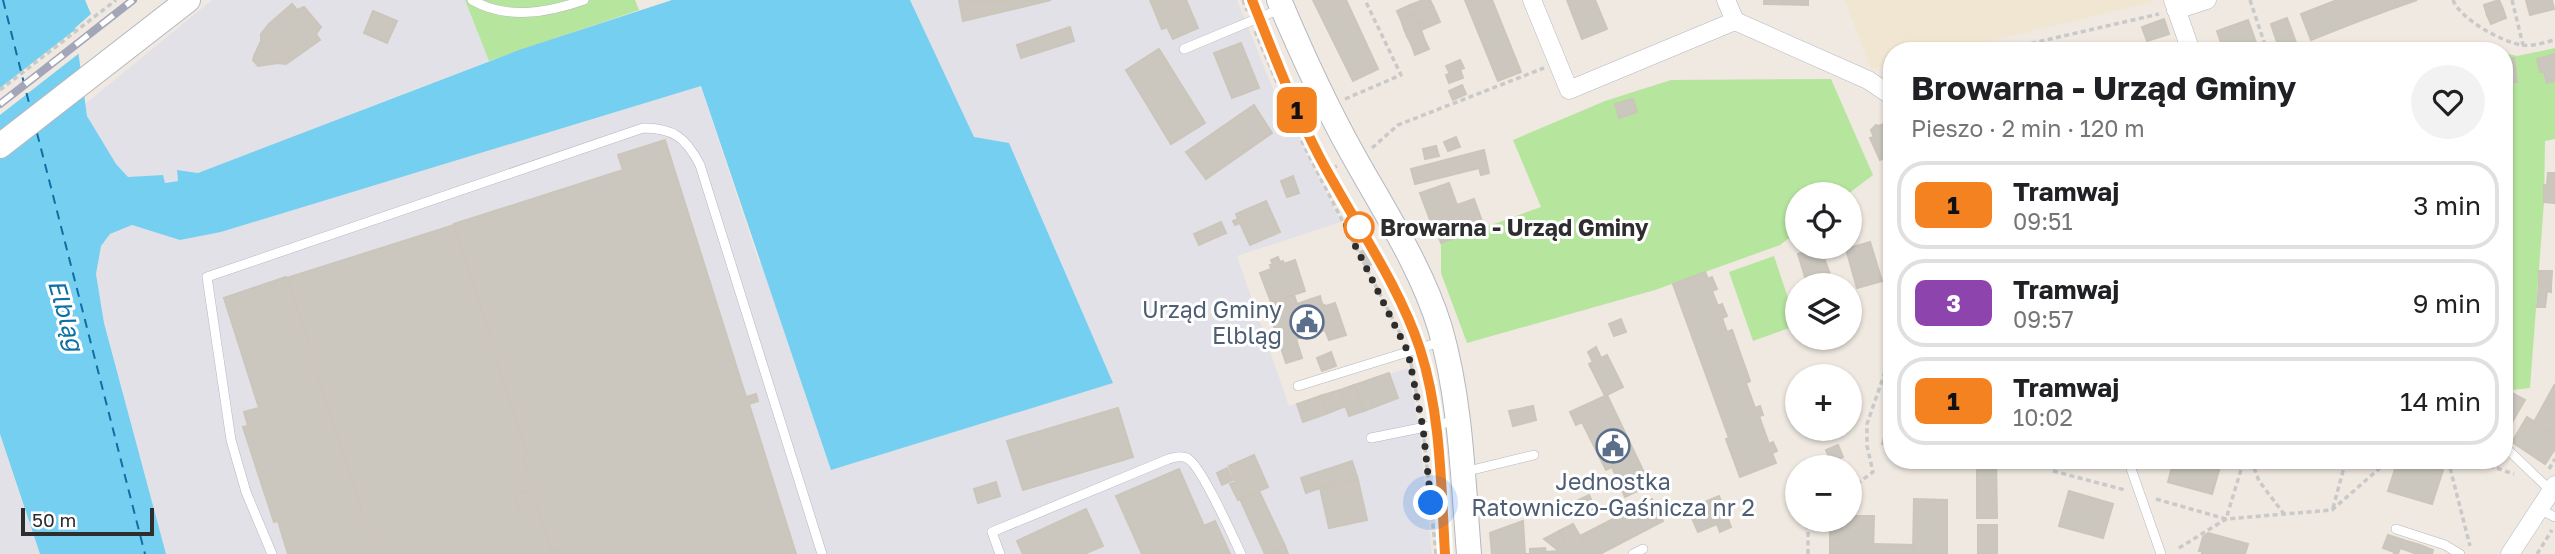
<!DOCTYPE html>
<html lang="pl">
<meta charset="utf-8">
<style>
:root{--surface:#fff;--page:#f2f2f2;--text:#202124;--muted:#757577;--line:#e0e0e0}
body{margin:0;font-family:"Golos Text",sans-serif;background:var(--page);color:var(--text);height:100vh;display:flex;flex-direction:column;font-size:26px;white-space:nowrap}
*{box-sizing:border-box;margin:0}
p{font-size:23px;color:var(--muted)}
.icon{flex:none;width:38px;height:38px;fill:none;stroke:currentColor;stroke-width:2;stroke-linecap:round;stroke-linejoin:round}
.map{position:relative;flex:1;overflow:hidden}
.sheet{position:absolute;left:1883px;top:42px;width:630px;height:427px;display:flex;flex-direction:column;background:var(--surface);border-radius:28px;box-shadow:0 2px 5px #0004}
.sheet>*{flex:none}
.badge{padding:0 14px;border-radius:10px;font-size:24px;line-height:46px}
.buttons{position:absolute;left:1785px;top:182px;display:grid;gap:14px}
.buttons a{display:grid;place-items:center;width:77px;height:77px;border-radius:50%;background:var(--surface);box-shadow:0 2px 5px #0004;font-size:35px}
.scale{position:absolute;left:21px;bottom:18px;width:133px;box-sizing:border-box;padding-left:7px;border:4px solid #2e2e2e;border-top:0;font-size:19px;line-height:24px;white-space:nowrap;color:#2e2e2e;-webkit-text-stroke:5px #fff;paint-order:stroke}
.you{position:absolute;width:35px;height:35px;margin:-18px;border:5px solid #fff;border-radius:50%;background:#1a73e8;box-shadow:0 0 0 10px #1a73e833}
.map>.badge{position:absolute;translate:-50% -50%;box-shadow:0 0 0 4px #fff}
.round{display:grid;place-items:center;flex:none;width:74px;height:74px;border-radius:37px;background:var(--page)}
.headline{display:flex;align-items:center;justify-content:space-between;height:119px;padding:0 28px}
h1{font-size:33px;font-weight:700;line-height:52px}
ul{padding:0;list-style:none}
li{display:flex;align-items:center;gap:21px;height:88px;margin:0 14px 10px;padding:0 14px;border:4px solid var(--line);border-radius:28px}
li div{flex:1}
li b{display:block;font-size:26px}
li em{font-style:normal}
li .badge{min-width:77px;font-weight:700;text-align:center}
.map>svg:first-child{display:block}
</style>
<div class="map">
<svg width="2555" height="554" viewBox="0 0 2555 554">
<rect width="100%" height="100%" fill="#efe9e1"/>
<g fill="#e3e1e8">
<path d="M212,0H465L489,61L198,173L177,170L178,181L165,183L162,175L128,178L116,164L100,139L87,116L85,104Z"/>
<path d="M910,0H1237L1273,89L1341,222L1237,256L1289,406L1408,368L1419,428L1432,554H166L104,323L96,274L101,246L110,234L132,225L180,240L221,232L701,86L759,263L974,138Z"/>
<path d="M0,434L22,502L40,554H0Z"/>
</g>
<path fill="#f0e6d1" d="M1845,0H2153V2L1947,51H1892V64L1871,69Z"/>
<g fill="#b6e59e">
<path d="M465,0H635L639,10L489,61Z"/>
<path d="M2555,48V139L2545,141L2544,202L2530,388L2504,391V53L2517,56Z"/>
<path d="M1831,79L1873,175L1848,194H1797V232L1780,245L1655,290L1467,343L1441,273V243L1541,207L1513,140L1605,101L1671,80Z"/>
<path d="M1774,256L1797,325L1753,341L1729,272Z"/>
</g>
<path fill="#75cff0" d="M0,0H85L91,14L75,28L87,116L116,164L128,177L163,175L165,183L178,181L177,170L198,173L519,50L672,0H910L974,137L1009,143L1113,383L831,470L701,86L221,232L180,240L132,225L110,234L101,246L96,274L104,323L166,554H40L0,434Z"/>
<path fill="#efe9e1" d="M94,15L79,29L82,51L0,115V88Z"/>
<g fill="none" stroke-linecap="round" stroke-linejoin="round">
<g stroke="#0d6fa3" stroke-width="2" stroke-dasharray="9 7" stroke-linecap="butt">
<path d="M3,0L30,107"/>
<path d="M37,133L145,554"/>
</g>
</g>
<g fill="#cbc7bf" stroke="#cbc5ba" stroke-width="2">
<path d="M959,0L976,1L1051,0L963,21Z"/>
<path d="M1150,0H1186L1198,28L1173,39L1167,27L1162,29Z"/>
<path d="M1313,0H1346L1378,69L1353,81Z"/>
<path d="M1423,0H1430L1433,6L1414,14L1410,5Z"/>
<path d="M1465,0H1492L1521,72L1498,81Z"/>
<path d="M1567,0H1595L1607,29L1582,39Z"/>
<path d="M1764,0H1808V5L1764,4Z"/>
<path d="M2337,0H2345L2354,23L2311,40L2301,14Z"/>
<path d="M2345,0H2394L2397,7L2354,23Z"/>
<path d="M2394,0H2417L2397,7Z"/>
<path d="M2499,0L2503,9L2487,15L2484,5Z"/>
<path d="M2526,0H2552L2554,9L2530,15Z"/>
<path d="M292,4L297,10L304,7L321,27L316,34L320,40L286,64L278,63L258,66L253,60L254,56L261,41V34L269,24Z"/>
<path d="M1410,5L1414,14L1401,20L1397,11Z"/>
<path d="M1433,6L1437,15L1418,23L1414,14Z"/>
<path d="M2503,9L2506,18L2491,24L2487,15Z"/>
<path d="M373,11L397,21L387,43L364,33Z"/>
<path d="M1414,14L1418,23L1404,29L1401,20Z"/>
<path d="M1437,15L1440,22L1421,30L1418,23Z"/>
<path d="M2287,18L2298,48L2280,51L2271,24Z"/>
<path d="M2164,19L2169,34L2147,41L2142,27Z"/>
<path d="M2248,20L2259,51H2224L2217,31Z"/>
<path d="M1418,23L1421,30L1407,36L1404,29Z"/>
<path d="M1070,27L1074,41L1021,58L1017,45Z"/>
<path d="M1421,30L1425,41L1412,46L1407,36Z"/>
<path d="M1425,41L1429,49L1415,55L1412,46Z"/>
<path d="M1241,43L1259,88L1232,98L1214,53Z"/>
<path d="M1159,49L1205,123L1171,144L1126,70Z"/>
<path d="M2555,54V81L2547,83L2544,72H2540L2537,59Z"/>
<path d="M2514,58L2517,82L2504,83V59Z"/>
<path d="M1460,60L1464,68L1450,74L1446,66Z"/>
<path d="M1460,69L1463,78L1449,83L1446,75Z"/>
<path d="M1462,85L1466,94L1453,100L1449,91Z"/>
<path d="M1633,99L1637,112L1619,118L1615,104Z"/>
<path d="M1254,105L1272,133L1206,179L1186,152Z"/>
<path d="M1888,122L1892,131V155L1880,160L1870,138L1874,137L1871,130L1876,125L1879,126Z"/>
<path d="M1456,137L1460,147L1448,151L1444,142Z"/>
<path d="M665,140L746,397L756,394L758,401L749,404L796,554H559L557,549L552,551L537,505L520,510L515,495L532,489L523,459L528,457L454,224L623,170L618,155Z"/>
<path d="M1436,146L1439,156L1425,159L1423,149Z"/>
<path d="M1484,150L1489,173L1481,175L1479,168L1415,184L1411,169Z"/>
<path d="M2548,173H2555V185H2547Z"/>
<path d="M1293,176L1299,193L1287,197L1281,181Z"/>
<path d="M1449,183L1457,205L1474,199L1484,227L1441,243L1437,232L1435,233L1420,193Z"/>
<path d="M2544,185H2555V203L2544,202Z"/>
<path d="M1266,201L1280,232L1250,245L1240,223L1235,225L1233,221L1238,219L1236,214Z"/>
<path d="M1221,222L1226,233L1199,245L1194,234Z"/>
<path d="M454,225L528,457L523,459L532,489L515,495L520,510L537,505L552,551L557,549L559,554H375L287,278Z"/>
<path d="M1870,242L1882,281L1857,288L1846,249Z"/>
<path d="M1820,247L1834,285L1822,283L1809,285L1806,280L1798,254Z"/>
<path d="M1365,250L1372,264L1368,266L1360,252Z"/>
<path d="M1278,257L1280,262L1283,261L1284,264L1295,260L1305,291L1271,302L1260,273L1271,269L1270,265H1273L1271,260Z"/>
<path d="M2539,271H2552L2551,286L2539,285Z"/>
<path d="M1705,272L1708,279L1712,277L1717,289L1712,291L1718,306L1722,304L1727,316L1722,318L1727,332L1732,330L1750,381L1746,383L1755,408L1760,406L1763,415L1759,416L1769,444L1773,442L1777,451L1772,453L1776,463L1740,477L1726,439L1729,438L1673,284Z"/>
<path d="M286,277L287,278L375,554H288L278,521L274,522L243,427L248,426L244,412L259,408L224,298Z"/>
<path d="M2539,285L2551,286V292L2547,291L2545,307H2537Z"/>
<path d="M1294,295L1297,304L1320,296L1322,304L1326,306L1335,303L1346,335L1329,340L1325,330L1296,339L1302,358L1286,363L1270,314L1274,312L1271,302Z"/>
<path d="M1621,319L1626,332L1614,336L1609,324Z"/>
<path d="M1596,347L1601,358L1607,355L1623,387L1605,396L1589,364L1593,362L1588,352Z"/>
<path d="M1331,352L1336,366L1322,371L1317,358Z"/>
<path d="M1389,373L1398,398L1364,411L1354,385Z"/>
<path d="M2555,384V435L2534,422Z"/>
<path d="M1354,385L1364,411L1349,416L1340,390Z"/>
<path d="M1340,390L1346,406L1326,414L1320,396Z"/>
<path d="M2510,392L2525,400L2511,424L2504,421V402Z"/>
<path d="M1607,395L1650,485L1625,497L1612,467L1606,470L1582,422L1576,425L1570,412Z"/>
<path d="M1320,396L1326,414L1303,422L1297,404Z"/>
<path d="M1533,406L1536,420L1513,426L1509,411Z"/>
<path d="M1118,408L1133,457L1023,490L1007,441Z"/>
<path d="M2527,417L2555,435V449L2545,464L2512,442Z"/>
<path d="M1886,431L1892,433V448L1882,444Z"/>
<path d="M1838,445L1843,457L1831,462L1826,450Z"/>
<path d="M1254,455L1268,487L1238,500L1230,484L1236,482L1229,466Z"/>
<path d="M1977,460H1996L1997,518H1977Z"/>
<path d="M2174,460H2222L2212,494L2168,482Z"/>
<path d="M2398,460H2410L2443,470L2432,504L2388,491Z"/>
<path d="M1352,461L1358,480L1335,483L1306,493L1301,478Z"/>
<path d="M1227,468L1233,480L1222,485L1217,473Z"/>
<path d="M1179,469L1204,526L1215,521L1230,554H1142L1116,496Z"/>
<path d="M1358,480L1367,520L1329,528L1320,488Z"/>
<path d="M996,482L1000,496L978,503L974,489Z"/>
<path d="M1259,491L1285,546L1268,554H1265L1240,499Z"/>
<path d="M2069,491L2113,504L2103,538L2059,526Z"/>
<path d="M1589,495L1595,508L1576,517L1570,504Z"/>
<path d="M1719,496L1731,527L1720,532L1717,524L1698,532L1688,509Z"/>
<path d="M1652,499L1663,521L1600,554H1589L1580,536Z"/>
<path d="M1914,499L1947,500V554H1913Z"/>
<path d="M1086,509L1103,546L1084,554H1023L1017,541Z"/>
<path d="M1850,516H1874L1873,554H1830V520H1850Z"/>
<path d="M1523,521L1525,554H1530V549L1545,548L1546,552L1557,551V554H1492L1490,533Z"/>
<path d="M1573,524L1580,536L1589,554H1574L1566,544L1559,531Z"/>
<rect x="1978" y="525" width="19" height="29"/>
<path d="M1559,531L1566,544L1574,554H1559V551L1544,539Z"/>
<path d="M2208,533L2248,544L2245,554H2202V551H2199L2203,537Z"/>
<path d="M2388,535L2403,540L2398,554H2394V552L2383,548Z"/>
<path d="M2403,540L2420,545L2417,554L2400,548Z"/>
<path d="M1873,544L1914,545L1913,554H1873Z"/>
<path d="M2420,545L2433,550L2432,554H2417Z"/>
<path d="M1285,546L1288,554H1268Z"/>
</g>
<g fill="none" stroke-linecap="round" stroke-linejoin="round">
<defs>
<g id="service">
<path d="M472,0C507,20 547,13 584,0"/>
<path d="M1184,49L1280,9"/>
<path d="M1298,386L1440,342"/>
<path d="M1371,438L1455,421"/>
<path d="M2504,446L2551,491"/>
<path d="M2128,460L2161,554"/>
<path d="M1464,472L1534,455"/>
<path d="M2539,509L2555,517"/>
<path d="M2396,529L2445,545L2460,554"/>
<path d="M272,554L246,492L231,440L207,277L643,128C674,128 686,138 700,165L822,554"/>
<path d="M1000,554L992,532L1166,460C1173,457 1180,455 1187,458C1201,465 1233,537 1241,554"/>
<path d="M1633,554L1643,549"/>
</g>
<g id="minor">
<path d="M1532,0L1569,90L1735,21L1868,80L1892,96"/>
<path d="M1726,0L1735,21"/>
<path d="M2173,0L2191,51"/>
<path d="M2176,10L2207,0"/>
<path d="M2510,554L2555,485"/>
</g>
<g id="secondary">
<path d="M1279,0C1301,52 1324,103 1352,153C1383,209 1421,266 1440,328C1461,400 1463,480 1469,554"/>
<path d="M0,146L188,0"/>
</g>
</defs>
<use href="#service" stroke="#b4b7c1" stroke-width="10"/>
<use href="#minor" stroke="#b4b7c1" stroke-width="19"/>
<use href="#secondary" stroke="#b4b7c1" stroke-width="26"/>
<g stroke="#c9c9c9" stroke-width="3.5" stroke-dasharray="5 3.5" stroke-linecap="butt">
<path d="M1243,0L1247,11"/>
<path d="M2250,0L2267,51"/>
<path d="M2453,0C2460,19 2502,42 2522,45C2532,47 2545,42 2555,40"/>
<path d="M2512,0L2523,45"/>
<path d="M1255,31L1304,146L1403,339"/>
<path d="M1998,51L2159,14"/>
<path d="M0,90L116,0"/>
<path d="M1345,99L1401,75L1365,0"/>
<path d="M1372,148L1398,125L1544,68"/>
<path d="M1320,174L1337,166"/>
<path d="M1411,363L1420,414"/>
<path d="M1424,439L1436,554"/>
<path d="M2251,460L2259,481L2284,514"/>
<path d="M2448,460L2470,546"/>
<path d="M2473,460L2514,474"/>
<path d="M2549,469L2555,459"/>
<path d="M2053,471L2125,490"/>
<path d="M1850,489L1873,472L1867,446V424L1892,352"/>
<path d="M2156,499L2226,519L2244,460"/>
<path d="M2333,508L2346,460"/>
<path d="M2179,548L2226,519L2332,510L2389,460"/>
<path d="M1808,554V520"/>
<path d="M2537,554L2552,530"/>
</g>
<use href="#service" stroke="#fff" stroke-width="9"/>
<use href="#minor" stroke="#fff" stroke-width="18"/>
<use href="#secondary" stroke="#fff" stroke-width="24"/>
<path stroke="#a3a6b8" stroke-width="2" d="M1252,0C1273,52 1293,106 1319,156C1352,218 1398,283 1420,349C1441,414 1441,486 1445,554"/>
<defs>
<path id="rail" d="M0,104L133,0"/>
</defs>
<use href="#rail" stroke="#a3a6b8" stroke-width="8"/>
<use href="#rail" stroke="#fff" stroke-width="5" stroke-dasharray="16" stroke-linecap="butt"/>
</g>
<g fill="none" stroke-linecap="round" stroke-linejoin="round">
<defs>
<path id="line" d="M1252,0C1273,52 1293,106 1319,156C1352,219 1398,282 1420,349C1441,414 1441,486 1445,554"/>
</defs>
<use href="#line" stroke="#fff" stroke-width="16"/>
<use href="#line" stroke="#f58220" stroke-width="10"/>
<path stroke="#2e2e2e" stroke-width="7" stroke-dasharray="0 12.6" d="M1359,227L1345,225L1408,352L1423,428L1431,503"/>
</g>
<defs>
<symbol id="civic-ring" viewBox="-11 -11 22 22"><circle r="9.5" fill="#fff" stroke="#5c6f8a" stroke-width="1.5"/><path d="M-.6-6.5H3V-4.5H.6V-3L4-1V1h2V6H-6V1h2V-1L-.6-3ZM-1.2 2.5V6h2.4V2.5Z" fill="#5c6f8a"/></symbol>
</defs>
<g fill-rule="evenodd">
<use href="#civic-ring" x="1288" y="303" width="38" height="38"/>
<use href="#civic-ring" x="1594" y="427" width="38" height="38"/>
</g>
<circle fill="#fff" stroke="#f58220" stroke-width="3.5" cx="1359" cy="227" r="14"/>
<g text-anchor="middle" dominant-baseline="central" stroke-width="6" stroke-linejoin="round" paint-order="stroke">
<g font-size="23" font-weight="bold" fill="#2e2e2e" stroke="#fff" text-anchor="start">
<text x="1380" y="227">Browarna - Urząd Gminy</text>
</g>
<g font-size="23" fill="#4e5e75" stroke="#fff" text-anchor="end">
<text x="1282" y="309">Urząd Gminy<tspan x="1282" dy="26">Elbląg</tspan></text>
<text x="1613" y="481" text-anchor="middle">Jednostka<tspan x="1613" dy="26">Ratowniczo-Gaśnicza nr 2</tspan></text>
</g>
<g font-size="24" font-style="italic" fill="#0d6fa3" stroke="#fff">
<text transform="translate(67 315) rotate(74)">Elbląg</text>
</g>
</g>
</svg>
<div class="buttons">
<a><svg class="icon" aria-label="locate" viewBox="0 0 24 24"><circle cx="12" cy="12" r="6"/><path d="M12 2v4M12 18v4M2 12h4M18 12h4"/></svg></a>
<a><svg class="icon" aria-label="layers" viewBox="0 0 24 24"><path d="M12 4l9 5-9 5-9-5zM3 14l9 5 9-5"/></svg></a>
<a>+</a>
<a>−</a>
</div>
<div class="scale">50 m</div>
<div class="you" style="left:1431px;top:503px"></div>
<b class="badge" style="left:1297px;top:110px;background:#f58220;color:#111">1</b>
<section class="sheet">
<div class="headline"><div><h1>Browarna - Urząd Gminy</h1><p>Pieszo · 2 min · 120 m</p></div><a class="round"><svg class="icon" aria-label="heart" viewBox="0 0 24 24"><path d="M12 20l-8-8c-3-5 5-10 8-4 3-6 11-1 8 4z"/></svg></a></div>
<ul>
<li><span class="badge" style="background:#f58220;color:#111">1</span><div><b>Tramwaj</b><p>09:51</p></div><em>3 min</em></li>
<li><span class="badge" style="background:#8e44ad;color:#fff">3</span><div><b>Tramwaj</b><p>09:57</p></div><em>9 min</em></li>
<li><span class="badge" style="background:#f58220;color:#111">1</span><div><b>Tramwaj</b><p>10:02</p></div><em>14 min</em></li>
</ul>
</section>
</div>
